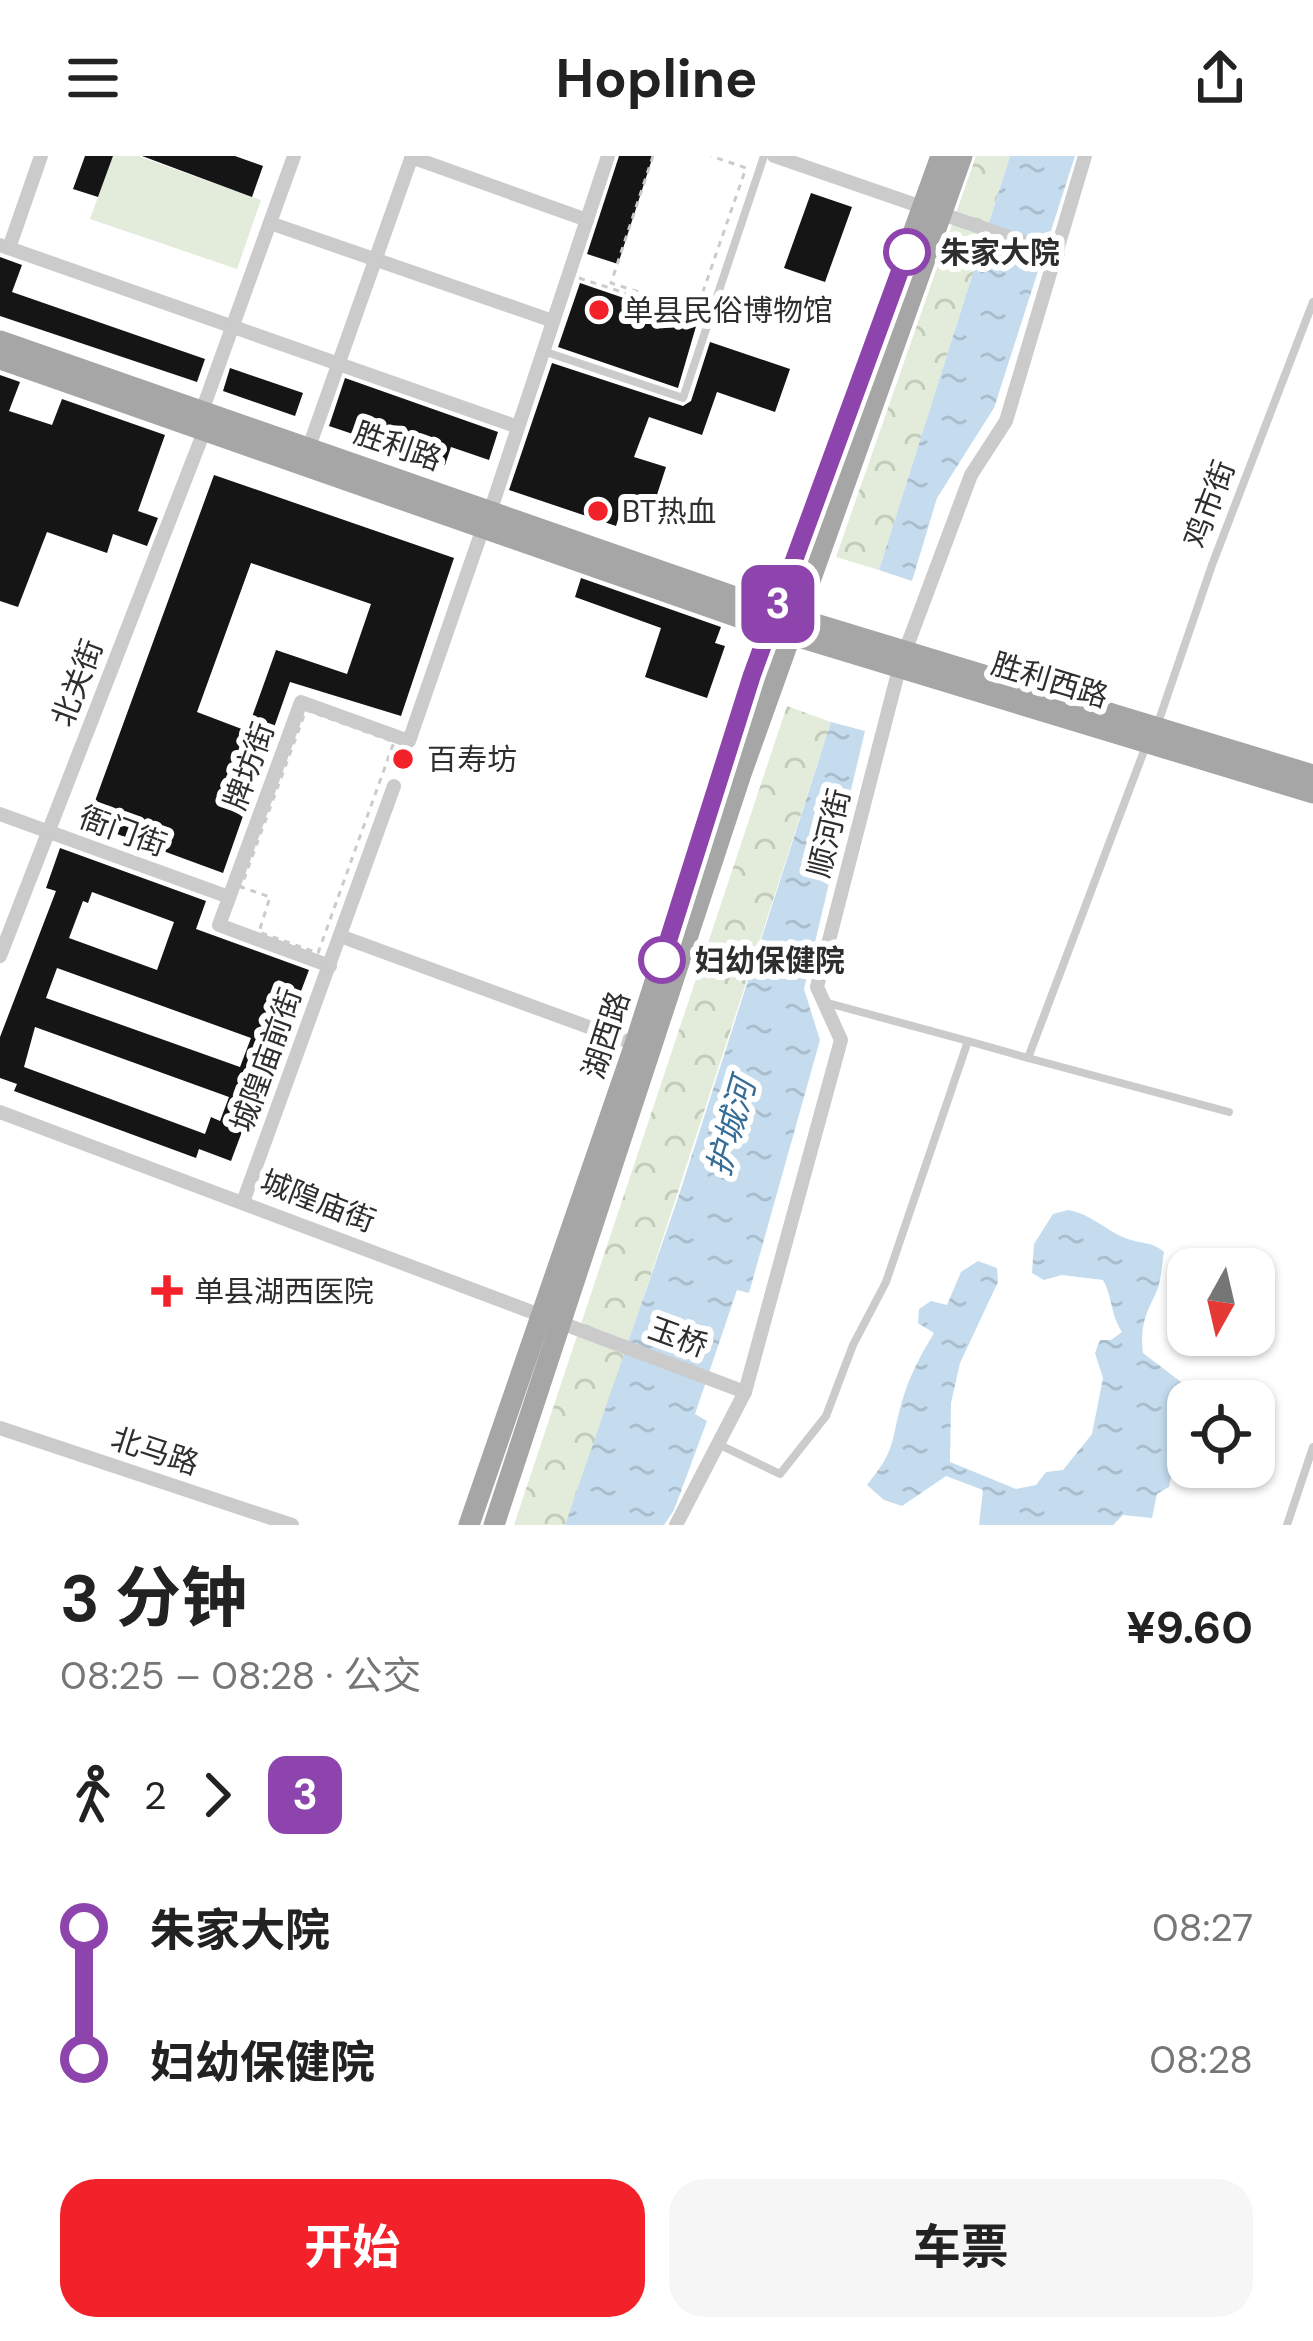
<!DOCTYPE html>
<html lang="zh">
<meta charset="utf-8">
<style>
:root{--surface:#fff;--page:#f6f6f6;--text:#222;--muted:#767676;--accent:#f32129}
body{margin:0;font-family:"DM Sans","Noto Sans SC",sans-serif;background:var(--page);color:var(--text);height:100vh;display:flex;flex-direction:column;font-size:45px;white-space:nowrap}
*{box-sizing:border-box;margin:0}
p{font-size:39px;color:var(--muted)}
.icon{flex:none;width:66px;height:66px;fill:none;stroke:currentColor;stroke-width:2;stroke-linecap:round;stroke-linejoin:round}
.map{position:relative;height:1369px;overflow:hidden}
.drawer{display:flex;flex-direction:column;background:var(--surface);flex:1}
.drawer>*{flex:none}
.badge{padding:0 24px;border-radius:18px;font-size:42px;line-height:78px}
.needle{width:78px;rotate:188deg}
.buttons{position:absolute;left:1167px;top:1092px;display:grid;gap:24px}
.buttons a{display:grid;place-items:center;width:108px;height:108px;border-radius:24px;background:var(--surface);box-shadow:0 3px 9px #0004;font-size:60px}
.map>.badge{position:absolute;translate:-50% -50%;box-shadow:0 0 0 6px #fff}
.legs{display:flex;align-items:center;gap:18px;height:132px;padding:0 60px;font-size:39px}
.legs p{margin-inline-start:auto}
.summary{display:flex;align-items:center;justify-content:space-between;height:204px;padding:0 60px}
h1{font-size:66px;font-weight:700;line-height:90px}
.button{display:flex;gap:24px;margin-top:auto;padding:24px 60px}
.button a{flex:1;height:138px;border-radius:36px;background:var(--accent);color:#fff;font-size:48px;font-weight:700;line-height:138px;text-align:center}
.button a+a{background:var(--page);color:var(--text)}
ul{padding:0 60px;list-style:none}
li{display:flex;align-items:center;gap:42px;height:132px;font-size:45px}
li i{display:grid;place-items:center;width:18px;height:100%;margin:0 15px;background:currentColor}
li i::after{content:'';width:30px;height:30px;margin:-15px;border:9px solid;border-radius:50%;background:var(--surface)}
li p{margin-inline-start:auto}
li:first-child i{background:linear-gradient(#0000 50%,currentColor 0)}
li:last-child i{background:linear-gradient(currentColor 50%,#0000 0)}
header{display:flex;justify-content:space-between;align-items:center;height:156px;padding:0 60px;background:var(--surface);font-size:54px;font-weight:700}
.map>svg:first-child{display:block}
</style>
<header><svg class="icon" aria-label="menu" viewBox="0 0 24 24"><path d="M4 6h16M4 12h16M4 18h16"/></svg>Hopline<svg class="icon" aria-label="share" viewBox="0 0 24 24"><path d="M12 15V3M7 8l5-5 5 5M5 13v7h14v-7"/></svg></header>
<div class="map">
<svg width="1313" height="1369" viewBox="0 0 1313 1369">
<defs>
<pattern id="park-crowns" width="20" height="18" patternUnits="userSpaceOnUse" patternTransform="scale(3)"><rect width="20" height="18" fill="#e3ecda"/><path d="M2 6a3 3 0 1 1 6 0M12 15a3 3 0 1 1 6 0" fill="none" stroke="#c3cbbb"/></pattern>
<pattern id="water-ripples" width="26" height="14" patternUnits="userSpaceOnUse" patternTransform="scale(3)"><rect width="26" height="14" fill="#c4dcee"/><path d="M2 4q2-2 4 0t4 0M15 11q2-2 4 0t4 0" fill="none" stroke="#a9bdcc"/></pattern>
</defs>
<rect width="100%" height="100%" fill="#fff"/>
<path fill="#e3ecda" d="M113,0H138L261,44L237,113L90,63Z"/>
<g fill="url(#park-crowns)">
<path d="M976,0H1010L879,414L836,401Z"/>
<path d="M787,550L831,566L614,1232L565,1369H514Z"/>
</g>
<g fill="url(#water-ripples)">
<path d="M1010,0H1075L994,252L937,342L912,425L879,414Z"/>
<path d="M831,566L865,575L804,833L820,884L749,1137L737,1134L695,1258L707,1265L674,1354L664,1369H565L680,1036Z"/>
<path d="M1068,1054C1091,1058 1104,1073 1125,1082C1140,1088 1152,1085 1164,1096C1162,1109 1161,1126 1156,1137C1145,1159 1140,1171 1143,1197L1185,1229H1202L1216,1243L1188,1245C1188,1269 1190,1288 1168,1302L1173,1311L1169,1331L1157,1338L1152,1362L1123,1359L1113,1369H979L983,1334L946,1320L902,1350L884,1344L867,1329C896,1293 890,1289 901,1249C908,1223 920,1200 934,1177L918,1167L919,1153L931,1145L947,1149L961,1116L978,1105L997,1112L998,1126L960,1207L951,1247L950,1306L1016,1333L1036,1329L1046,1316L1063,1314L1092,1278L1103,1222L1095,1197L1100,1184H1111L1122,1176C1109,1155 1114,1144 1103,1124L1062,1119L1044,1124L1032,1117L1034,1088L1053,1058Z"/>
</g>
<g fill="#151515" fill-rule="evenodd">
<path d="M85,0H113L98,41L73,33Z"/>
<path d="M142,0H235L263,10L252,41Z"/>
<path d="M619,0H653L618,108L587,98Z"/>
<path d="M811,37L852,51L825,126L784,112Z"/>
<path d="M0,101L22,109L12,136L205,203L197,226L0,160Z"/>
<path d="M580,127L697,167L678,232L558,191Z"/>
<path d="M710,186L790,213L775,256L717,236L702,279L649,261L634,301L666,311L654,348L626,338L616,370L509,334L552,207L683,250L691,245Z"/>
<path d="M230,212L303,237L295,260L223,235Z"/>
<path d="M0,219L20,226L9,255L52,269L62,243L165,279L138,355L158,362L147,390L113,378L107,397L47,376L18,451L0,445Z"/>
<path d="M345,222L498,276L489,304L451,291L445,309L329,270Z"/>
<path d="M214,319L454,402L401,560L290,526L223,717L87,667ZM251,407L371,448L347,518L276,494L247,575L197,556Z"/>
<path d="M581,422L721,471L715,487L725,490L707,542L645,521L661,472L575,441Z"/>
<path d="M60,692L206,745L196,773L309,814L248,975L243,973L231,1005L199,993L196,1002L14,935L17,928L0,922V881L56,735L46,732ZM92,736L174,766L157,814L69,782L83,745L88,747ZM57,812L251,882L240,911L46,842ZM35,871L229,941L220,965L211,961L205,978L24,911Z"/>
</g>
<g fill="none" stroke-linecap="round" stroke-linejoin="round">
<g stroke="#cbcbcb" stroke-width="3" stroke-dasharray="6 6" stroke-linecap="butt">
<path d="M653,0L611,127L691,153L698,150L746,12L711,0"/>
<path d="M579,122L696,160"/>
<path d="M306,554L394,586L318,797L259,776L270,741L241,731Z"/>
</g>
<g stroke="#cbcbcb" stroke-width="8">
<path d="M543,195L683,242L764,0"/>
<path d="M1158,567L1212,409L1313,146"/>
<path d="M824,846L968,885"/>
<path d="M1028,902L1229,956"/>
<path d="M718,1288L780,1318L826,1260L853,1189L886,1126L968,885L1028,902L1147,587"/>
<path d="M1287,1369L1313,1291"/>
</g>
<g stroke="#cbcbcb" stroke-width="14">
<path d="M774,0L1058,98"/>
<path d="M411,1L587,64"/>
<path d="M270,67L553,165"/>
<path d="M0,89L518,271"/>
<path d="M9,92L41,0"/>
<path d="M202,255L294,0"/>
<path d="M309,291L412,0"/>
<path d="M491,353L608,0"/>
<path d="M0,658L229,741"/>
<path d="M340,780L635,888"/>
<path d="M0,800L205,273"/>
<path d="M330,810L219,769L301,546L409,585L484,369"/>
<path d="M0,956L745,1236"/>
<path d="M243,1046L394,630"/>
<path d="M0,1272L292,1369"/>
<path d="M676,1369L745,1236L841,884L817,831L900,509L971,319L1006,265L1085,0"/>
</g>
<g stroke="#a6a6a6" stroke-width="21">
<path d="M0,185L796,462L1313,619"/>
<path d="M0,203L769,472L1313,637"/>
<path d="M469,1369L635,888L753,519L941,0"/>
<path d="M494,1369L741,618L962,0"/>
</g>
</g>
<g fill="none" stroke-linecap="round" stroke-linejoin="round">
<defs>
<path id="line-1" d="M662,804L752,519L907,96"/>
</defs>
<use href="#line-1" stroke="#fff" stroke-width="27"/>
<use href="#line-1" stroke="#8e44ad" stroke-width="18"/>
</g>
<g fill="#fff" stroke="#8e44ad" stroke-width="6">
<circle cx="907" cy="96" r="21"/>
<circle cx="662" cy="804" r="21"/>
</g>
<g fill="#f32129" stroke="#fff" stroke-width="4.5">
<circle cx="599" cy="154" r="12"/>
<circle cx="598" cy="355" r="12"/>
<circle cx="403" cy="603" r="12"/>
<path d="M161 1117h12v12h12v12h-12v12h-12v-12h-12v-12h12z"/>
</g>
<g text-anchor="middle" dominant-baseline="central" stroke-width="12" stroke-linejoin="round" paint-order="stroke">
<g font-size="30" font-weight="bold" fill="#2e2e2e" stroke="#fff" text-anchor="start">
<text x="940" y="96">朱家大院</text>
<text x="695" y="804">妇幼保健院</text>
</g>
<g font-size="30" fill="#2e2e2e" stroke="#fff" text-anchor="start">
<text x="623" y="154">单县民俗博物馆</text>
<text x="622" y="355">BT热血</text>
<text x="427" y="603">百寿坊</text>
<text x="194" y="1135">单县湖西医院</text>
</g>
<g font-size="30" fill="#2e2e2e" stroke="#fff">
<text transform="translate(398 290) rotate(19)">胜利路</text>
<text transform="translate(1209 348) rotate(-69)">鸡市街</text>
<text transform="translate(1050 524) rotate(17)">胜利西路</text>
<text transform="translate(77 527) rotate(-69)">北关街</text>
<text transform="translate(249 610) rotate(-70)">牌坊街</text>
<text transform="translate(123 675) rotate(20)">衙门街</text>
<text transform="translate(829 677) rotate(-76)">顺河街</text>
<text transform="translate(606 879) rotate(-72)">湖西路</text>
<text transform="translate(266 904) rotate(-70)">城隍庙前街</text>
<text transform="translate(318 1045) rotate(21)">城隍庙街</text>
<text transform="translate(678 1181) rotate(20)">玉桥</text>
<text transform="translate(155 1295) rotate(18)">北马路</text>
</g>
<g font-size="33" font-style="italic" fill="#356d96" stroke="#fff">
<text transform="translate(731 971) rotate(-74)">护城河</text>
</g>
</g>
</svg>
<div class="buttons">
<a><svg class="needle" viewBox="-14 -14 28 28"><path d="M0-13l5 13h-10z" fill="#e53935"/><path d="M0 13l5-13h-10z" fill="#767676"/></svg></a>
<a><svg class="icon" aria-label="locate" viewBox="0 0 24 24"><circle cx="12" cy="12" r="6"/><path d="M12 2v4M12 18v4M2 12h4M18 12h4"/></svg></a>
</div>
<b class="badge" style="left:778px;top:448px;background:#8e44ad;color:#fff">3</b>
</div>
<section class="drawer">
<div class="summary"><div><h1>3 分钟</h1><p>08:25 – 08:28 · 公交</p></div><b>¥9.60</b></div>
<div class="legs"><svg class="icon" aria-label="walk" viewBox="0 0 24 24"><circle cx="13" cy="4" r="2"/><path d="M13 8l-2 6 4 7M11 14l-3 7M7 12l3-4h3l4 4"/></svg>2<svg class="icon" aria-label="forward" viewBox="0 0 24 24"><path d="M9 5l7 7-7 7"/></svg><b class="badge" style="background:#8e44ad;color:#fff">3</b></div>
<ul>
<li><i style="color:#8e44ad"></i><b>朱家大院</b><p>08:27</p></li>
<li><i style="color:#8e44ad"></i><b>妇幼保健院</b><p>08:28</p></li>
</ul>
<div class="button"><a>开始</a><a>车票</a></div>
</section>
